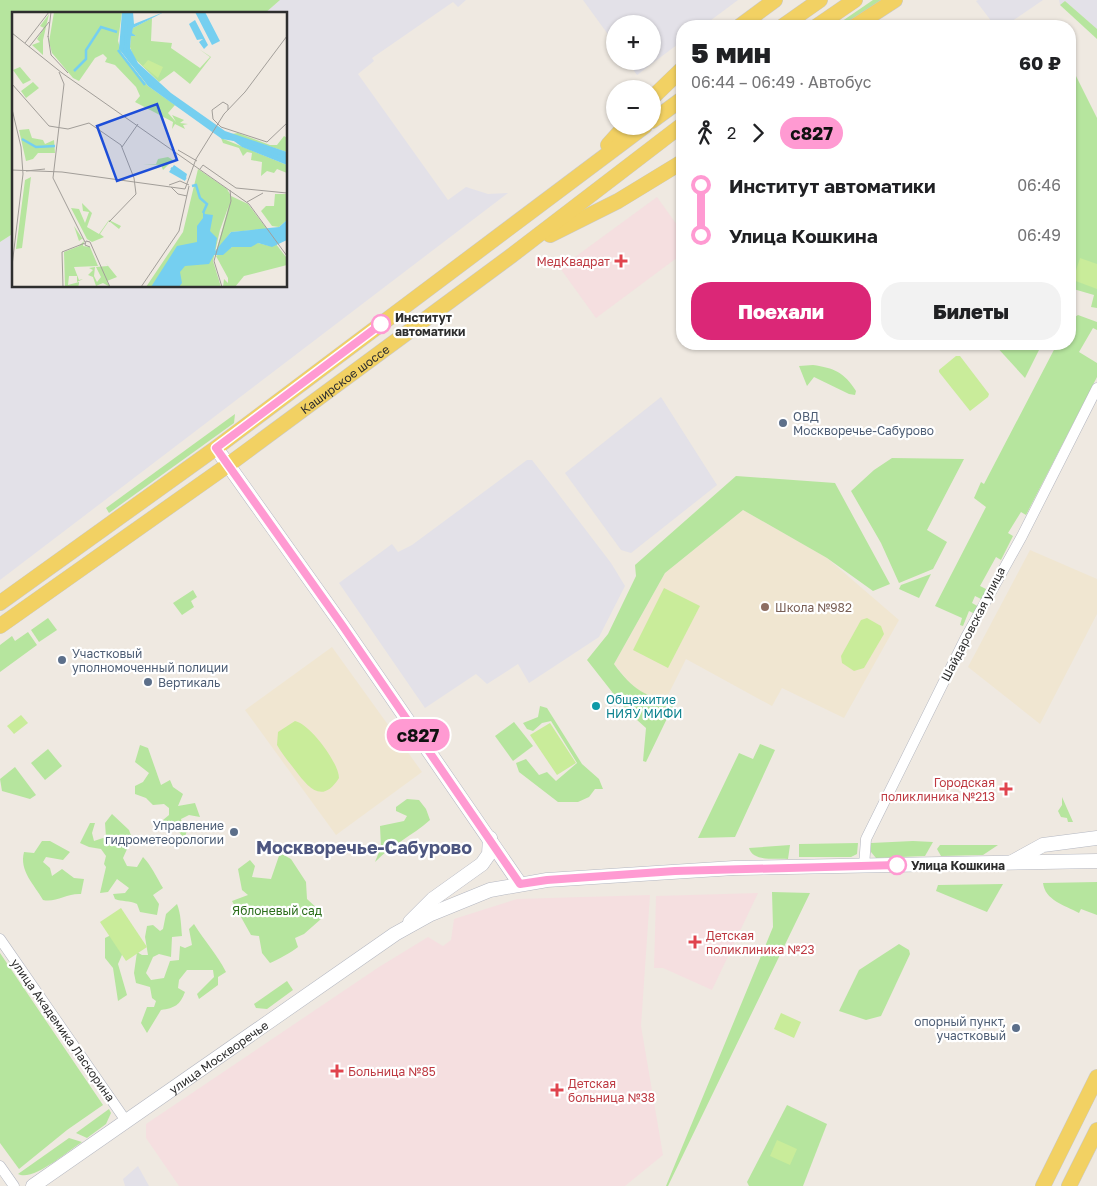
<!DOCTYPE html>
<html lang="ru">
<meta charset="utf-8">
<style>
:root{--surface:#fff;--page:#f2f2f2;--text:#202124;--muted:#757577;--accent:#db2777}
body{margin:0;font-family:"Golos Text",sans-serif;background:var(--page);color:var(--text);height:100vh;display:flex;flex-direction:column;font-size:19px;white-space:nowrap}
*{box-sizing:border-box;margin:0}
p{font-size:16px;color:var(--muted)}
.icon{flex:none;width:28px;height:28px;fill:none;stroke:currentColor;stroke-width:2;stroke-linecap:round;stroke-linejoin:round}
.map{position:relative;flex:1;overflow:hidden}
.drawer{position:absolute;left:676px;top:20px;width:400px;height:330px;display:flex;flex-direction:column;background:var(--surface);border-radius:20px;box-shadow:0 1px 4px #0004}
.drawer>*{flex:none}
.badge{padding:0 10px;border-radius:16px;font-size:18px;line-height:32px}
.fabs{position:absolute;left:606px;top:15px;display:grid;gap:10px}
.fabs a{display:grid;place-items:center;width:55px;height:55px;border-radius:50%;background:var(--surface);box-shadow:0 1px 4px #0004;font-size:25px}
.map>.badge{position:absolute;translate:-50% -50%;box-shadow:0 0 0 2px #fff}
.legs{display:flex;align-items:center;gap:8px;height:55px;padding:0 15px;font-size:16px}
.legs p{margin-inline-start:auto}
.overview{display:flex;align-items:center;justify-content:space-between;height:85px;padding:0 15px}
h1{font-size:28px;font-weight:800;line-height:38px}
.action{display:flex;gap:10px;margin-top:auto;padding:10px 15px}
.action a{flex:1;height:58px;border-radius:20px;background:var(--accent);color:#fff;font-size:20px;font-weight:800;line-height:58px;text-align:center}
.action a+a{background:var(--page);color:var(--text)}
ul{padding:0 15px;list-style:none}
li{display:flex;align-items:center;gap:18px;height:50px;font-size:19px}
li i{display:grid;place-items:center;width:8px;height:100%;margin:0 6px;background:currentColor}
li i::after{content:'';width:12px;height:12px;margin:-6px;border:4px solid;border-radius:50%;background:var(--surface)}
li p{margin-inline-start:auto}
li:first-child i{background:linear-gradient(#0000 50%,currentColor 0)}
li:last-child i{background:linear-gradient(currentColor 50%,#0000 0)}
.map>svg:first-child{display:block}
</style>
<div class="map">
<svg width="1097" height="1186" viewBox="0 0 1097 1186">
<rect width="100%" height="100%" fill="#efe9e1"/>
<g fill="#e3e1e8">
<path d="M280,0H466L458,7L453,2L372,58L374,61L358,74L448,200L466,187L488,194L508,193L0,580V242L14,233V286H286V14H264Z"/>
<path d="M583,0H738L703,26H682V41L637,75L627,61H652V24H615V44Z"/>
<path d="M978,0H1043L1005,26H995L976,1Z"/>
<path d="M1059,0H1097V29L1065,1L1060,5Z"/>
<path d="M661,397L717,485L631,553L621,550L565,473Z"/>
<path d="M527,460H532L553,487L611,563L625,586L599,637L529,683L518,664L487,684L476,674L425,708L339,583L392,544L398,552L412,545Z"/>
<path d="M138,1166L149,1186H125L123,1179Z"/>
</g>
<g fill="#f0e6d1">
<path d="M743,510L827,558L899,620L844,718L782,688L772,706L686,659L665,701L643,694L628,681L614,664L665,573Z"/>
<path d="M1030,550L1097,579V614L1040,724L968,667Z"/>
<path d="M332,647L422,772L336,835L245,710Z"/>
</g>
<g fill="#f5dfe0">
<path d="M657,197L682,232V254L596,318L560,268Z"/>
<path d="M758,893L712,990L663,968H654L656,896Z"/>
<path d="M650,895L641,1026L663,1155L625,1186H179L146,1138V1124L379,967L428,937L443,946L451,940L454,919L517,899Z"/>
</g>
<g fill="#b6e59e">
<path d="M0,0H280L264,14H14V233L0,242Z"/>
<path d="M873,0H893L851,26H835Z"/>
<path d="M1065,1L1097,29V39L1060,5Z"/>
<path d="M1074,72L1097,118V308L1091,307L1094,295L1070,288V76Z"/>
<path d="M1078,315L1097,322V330L1093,328L1079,352L1097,363V377L1026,515L1021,512L1008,533L1013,536L1001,560L996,557L980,586L990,591L985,601L975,596L972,603L981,608L977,615L969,611L963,626L960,625L962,618L935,606L986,507L974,498L981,482L984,484L1057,344H1070V320Z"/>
<path d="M994,344H1042L1025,378Z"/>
<path d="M813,365C834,368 844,372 856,391L855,395L849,394L814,377L807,386L799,366Z"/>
<path d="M235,414L234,423L109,513L106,508Z"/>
<path d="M892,458L964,459L927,530L947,542L933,569L899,583L881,543L851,491L874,470Z"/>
<path d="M736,476L835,483L890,584L873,591L827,558L743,510L665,573L614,664C633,690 644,695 674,704L646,762L643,761L646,728L627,711L587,660L608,634L636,576L635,565Z"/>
<path d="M931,574L919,598L899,589L901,585Z"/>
<path d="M193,590L197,597L191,601L194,607L182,615L173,603Z"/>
<path d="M48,618L57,630L39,642L31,630Z"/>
<path d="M28,632L37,645L0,672V645L12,636L15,641Z"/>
<path d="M540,706L547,708L582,764L599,779L603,789H595L589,797L578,802H558L519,772L516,763L526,759L539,775L547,772L556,781L577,763L551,721L542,723L533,731L527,729L523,723L538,717Z"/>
<path d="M514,722L533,746L513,761L495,736Z"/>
<path d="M760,744L775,750L735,837L698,838L739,753L753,759Z"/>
<path d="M140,745L148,748L161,785L170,780L173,787L183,794L178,806L195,803L200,817L189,815L181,819L182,824L187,828L185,840L177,829L170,828L163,820L169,815V808L164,804L153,805L146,798L135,794V786L143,782L149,773L135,762Z"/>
<path d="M48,749L62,766L45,780L31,763Z"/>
<path d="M15,767L36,795L30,799L2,791L0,779Z"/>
<path d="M1062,797L1073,822H1068L1067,818L1061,817L1058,811L1062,805Z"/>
<path d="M407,799L419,800L426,809L430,820C412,836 391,845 375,862L381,847L380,826L404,821L407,816L396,811V807Z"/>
<path d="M112,814L129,830L132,838L123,858L127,866L137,867L143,857C151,865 157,878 163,888L153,895L159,904L157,915L140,912L137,904C129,900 122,902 115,899L113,894L125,893L129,888L117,879L108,892L100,893L106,867L104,864L106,856L101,849L89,847L80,843L90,823H95L92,833L94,841L106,837L105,823Z"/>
<path d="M42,841H50L70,852L63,860L46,857L43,862L50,868L52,876L62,869L74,878L84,879L81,894C67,893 56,903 43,900C34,884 19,871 24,852L34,853Z"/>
<path d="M913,841L933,842L925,856L876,858L871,852V843Z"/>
<path d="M858,843L857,854L851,857H799V844Z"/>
<path d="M790,845L788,859C775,858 753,862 749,848Z"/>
<path d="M940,845H998L983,855L941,856L937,849Z"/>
<path d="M280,853L291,859L306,882L307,899L319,910L321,919L304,934L295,938L298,947C292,952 277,960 270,963L262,953L259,936L251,935L232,901L248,895L242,890L238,869L250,860L255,866L252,877L271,879Z"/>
<path d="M1097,882V915L1081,909L1079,913C1064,905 1045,900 1043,883Z"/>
<path d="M1003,884L987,912L936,891L938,885Z"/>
<path d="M772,892L810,893L668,1186H666L773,927Z"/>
<path d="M177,904C181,914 181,925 182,936L172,937L171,957L159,954L153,957L146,973L151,980L164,978L170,961L179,960L180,946L185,948L192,945L189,929L194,924C205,942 217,954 226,972L218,977V985L199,999L197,994L214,977L213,970H187L179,980L178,988L185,992C180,1005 175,1008 161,1010L147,1033L141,1023L147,1007H154L156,1001L152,998L150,987L136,983L134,973L137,952L142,955H148L145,937L147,926L153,925L160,931L163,929L166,914Z"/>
<path d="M113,934L125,948L118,964L127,995L118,1001L113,968L105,958V938Z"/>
<path d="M899,944L909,950L910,954L881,1016L866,1020L839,1011L859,970Z"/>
<path d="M0,953L103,1105L67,1130L19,1169L0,1143Z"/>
<path d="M287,981L293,990L267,1009L256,1008L254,1004Z"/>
<path d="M787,1105L827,1124L803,1186H749L747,1182Z"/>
<path d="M109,1109L111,1113L106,1124L87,1138L76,1133Z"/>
<path d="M69,1138L82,1142C68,1151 33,1182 18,1174Z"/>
</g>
<g fill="#c9ec9a">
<path d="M1080,258L1097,264V289L1073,280Z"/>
<path d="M956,356H960L989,394L988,397L970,411L939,372V370Z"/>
<path d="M664,588L700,606L668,668L633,650Z"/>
<path d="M867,618L881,626L884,634L864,668L854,671L842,663L841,656L861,620Z"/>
<path d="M21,715L28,723L14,734L7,726Z"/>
<path d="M295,721C310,724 339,763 339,778C322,805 308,787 295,770C289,762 282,754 277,745L278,732Z"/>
<path d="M550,723L576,763L557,775L530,735Z"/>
<path d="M121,908L147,947L126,961L100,922Z"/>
<path d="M781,1013L801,1022L794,1038L774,1029Z"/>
<path d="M777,1140L797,1149L790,1165L770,1156Z"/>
</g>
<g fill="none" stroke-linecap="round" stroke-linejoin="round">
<defs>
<g id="street">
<path d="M864,866L866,839L966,637L1022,536L1097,388"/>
<path d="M0,939L126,1121"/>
<path d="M0,1166L14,1186"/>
</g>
<g id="secondary">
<path d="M216,448L342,625L520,884"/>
<path d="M1012,862L1043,845L1097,838"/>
<path d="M410,922L433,899L482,864L489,854L490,838"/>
<path id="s1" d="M33,1186L395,934L431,914L490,890L547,880L734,868L1097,861"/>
</g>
<g id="primary">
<path d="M740,26L775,0"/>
<path d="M783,26L820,0"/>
<path d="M817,26L855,0"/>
<path d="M855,26L895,0"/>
<path d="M652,98L682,69"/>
<path d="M652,121L682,99"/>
<path d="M608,145L625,126"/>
<path d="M550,235L618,201L682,162"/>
<path d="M0,603L216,448L645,126"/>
<path id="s2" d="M0,626L228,465L511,256L682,125"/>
<path d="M1043,1186L1097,1077"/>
<path d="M1069,1186L1097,1130"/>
</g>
</defs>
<use href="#street" stroke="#b4b7c1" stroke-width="11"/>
<use href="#secondary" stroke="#b4b7c1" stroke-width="15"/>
<use href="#primary" stroke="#c9c9c9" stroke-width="16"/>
<use href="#street" stroke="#fff" stroke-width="10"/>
<use href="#secondary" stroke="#fff" stroke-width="14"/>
<use href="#primary" stroke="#f2d163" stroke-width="15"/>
</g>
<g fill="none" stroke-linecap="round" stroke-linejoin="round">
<defs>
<path id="line-1" d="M381,324L216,448L342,625L520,884L547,880L675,871L897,865"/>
</defs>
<use href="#line-1" stroke="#fff" stroke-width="11"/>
<use href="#line-1" stroke="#ff9ad2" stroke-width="8"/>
</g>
<g fill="#e0444e" stroke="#fff" stroke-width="2">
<path d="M618.5 253.5h5v5h5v5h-5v5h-5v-5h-5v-5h5z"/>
<path d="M1003.5 781.5h5v5h5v5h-5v5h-5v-5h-5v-5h5z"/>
<path d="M692.5 934.5h5v5h5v5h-5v5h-5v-5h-5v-5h5z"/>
<path d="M334.5 1063.5h5v5h5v5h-5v5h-5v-5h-5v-5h5z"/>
<path d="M554.5 1082.5h5v5h5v5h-5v5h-5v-5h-5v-5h5z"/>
</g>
<g fill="#fff" stroke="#ff9ad2" stroke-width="2.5">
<circle cx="381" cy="324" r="9"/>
<circle cx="897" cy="865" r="9"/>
</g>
<g fill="#5c6f8a" stroke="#fff" stroke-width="2">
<circle cx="783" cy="423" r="5"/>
<circle cx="62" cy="660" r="5"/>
<circle cx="148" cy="682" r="5"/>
<circle cx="234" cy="832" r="5"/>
<circle cx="1016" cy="1028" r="5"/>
</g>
<circle fill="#8d6e63" stroke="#fff" stroke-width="2" cx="765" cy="607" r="5"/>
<circle fill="#0f9aa8" stroke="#fff" stroke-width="2" cx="596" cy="706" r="5"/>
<g text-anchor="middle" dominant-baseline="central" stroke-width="4.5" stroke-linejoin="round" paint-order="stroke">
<g font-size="12" fill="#be3a42" stroke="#fff" text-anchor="start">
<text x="610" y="261" text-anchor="end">МедКвадрат</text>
<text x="995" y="782" text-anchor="end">Городская<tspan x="995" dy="14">поликлиника №213</tspan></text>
<text x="706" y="935">Детская<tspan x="706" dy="14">поликлиника №23</tspan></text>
<text x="348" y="1071">Больница №85</text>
<text x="568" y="1083">Детская<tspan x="568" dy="14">больница №38</tspan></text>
</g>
<g font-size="12" font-weight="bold" fill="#2e2e2e" stroke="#fff" text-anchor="start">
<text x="395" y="317">Институт<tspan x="395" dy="14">автоматики</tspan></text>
<text x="911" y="865">Улица Кошкина</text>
</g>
<g font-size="12" fill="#2e2e2e" stroke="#fff">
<text stroke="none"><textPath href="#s2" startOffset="424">Каширское шоссе</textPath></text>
<text transform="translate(973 624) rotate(-63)">Шайдаровская улица</text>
<text transform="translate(63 1030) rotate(55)">улица Академика Ласкорина</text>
<text stroke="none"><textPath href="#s1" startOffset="226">улица Москворечье</textPath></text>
</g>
<g font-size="12" fill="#4e5e75" stroke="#fff" text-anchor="start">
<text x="793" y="416">ОВД<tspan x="793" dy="14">Москворечье-Сабурово</tspan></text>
<text x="72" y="653">Участковый<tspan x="72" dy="14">уполномоченный полиции</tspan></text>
<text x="158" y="682">Вертикаль</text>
<text x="224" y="825" text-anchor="end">Управление<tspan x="224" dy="14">гидрометеорологии</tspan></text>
<text x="1006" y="1021" text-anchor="end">опорный пункт,<tspan x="1006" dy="14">участковый</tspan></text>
</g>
<g font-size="12" fill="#785e54" stroke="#fff" text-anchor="start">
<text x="775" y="607">Школа №982</text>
</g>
<g font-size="12" fill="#0d838f" stroke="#fff" text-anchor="start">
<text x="606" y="699">Общежитие<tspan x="606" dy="14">НИЯУ МИФИ</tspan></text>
</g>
<g font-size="12" fill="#2c6e1b" stroke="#fff">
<text x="277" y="910">Яблоневый сад</text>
</g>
<g font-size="18" font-weight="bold" fill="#4d5680" stroke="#fff">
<text x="364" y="847">Москворечье-Сабурово</text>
</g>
</g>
<g transform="translate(12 12)">
<rect width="275" height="275" fill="#efe9e1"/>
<path d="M42,0H110L106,29L110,42L136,74L163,93L156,101L164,110L160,103L172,108L168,111L176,112L171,113L173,117L163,112L160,117L161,110L123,90L128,84L124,75L103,53L93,50L95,46L91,42L83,46L67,69L61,66L40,41L37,30ZM37,2L31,28V43L20,33L28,30L25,27L32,16L28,14ZM140,6L139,29L160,31L159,36L188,56L198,45L187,37L199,45L178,72L162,59L147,70L122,46L118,35L119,24H124L119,21L121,16ZM8,55L19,68L11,72L1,58ZM21,70L27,76L14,86L9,79ZM17,117L20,126L31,128L33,132L42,128L43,141H26L21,147L14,149L7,118ZM226,121L258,133H265L272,124L275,126V140L219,122ZM209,126L275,153V161L265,157L262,161L255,159L249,164L250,150L239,148L240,141L235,140L231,144L227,136L211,131ZM156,145L161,148L151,158L149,153L131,152H144L146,147ZM186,157L215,177L219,184L236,192L255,217L219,220L204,240L217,193L208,218L201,249L209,275H134L171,220ZM19,165L10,236L4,237L13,168ZM263,182H275V208L267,215L260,214L249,199L254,194H262ZM70,191L80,201L75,215L87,222L97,208L109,214L107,217L97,209L88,222L92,225L80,230L75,227L59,196L67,197L73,211L77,200L71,199ZM62,214L72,229L71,234L78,235L86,254L62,255L67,268L71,267L65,270V264H57L56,273L67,270V275L66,272V275H53L52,240L70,233L67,234L72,229L71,226L67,229ZM246,231L258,234L264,232L274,245L275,253L232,264L223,275H211L212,267L216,271V266L204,244L220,235ZM93,250L105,265L95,269L98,275L91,271L84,274L81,265L76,263L81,258L77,256L83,255L82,264L85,270L89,265L84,255L96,254Z" fill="#b6e59e"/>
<path d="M136,48L151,55L146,66L131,54Z" fill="#c9ec9a"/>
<path d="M110,0H121L122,12L152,0L121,16L120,21L124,24H119L118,36L126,51L159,81L213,119L275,140V153L230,135L222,129L210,127L136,74L107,37ZM183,0H193L208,29L200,33ZM183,8L196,33L192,37L187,30L191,27L185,28L177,12ZM162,153L175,162L173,169L157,160ZM191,198L193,202L201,203L198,219L205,226L203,239L219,220L267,215L275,208V228L260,235L246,231L239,235H220L211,243H202L197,252L173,254L168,260L170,271L167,275H139L165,234L185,230V214L191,206Z" fill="#75cff0"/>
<path fill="none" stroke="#75cff0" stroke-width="2.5" d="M115,0L113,39L118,49L142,74L200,117M106,38L133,73M62,59L74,47V38L89,15L105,20M204,120L275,148M212,124L275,147M10,127L24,135L43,134M159,156L174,167M180,174L184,173L188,186L195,192L191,201"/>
<path fill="none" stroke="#a29e99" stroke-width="1" d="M0,21L50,61L237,192L275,244M36,24L39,43L56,61M36,25L39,0M13,31L37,0M17,35L37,10M47,60L52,72L41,166L73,230M0,72L37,114L56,117L77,111L109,133L122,166L124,182L97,210M0,97L9,135L11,162L0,254M216,98V93L211,90L200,98L201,107L209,115L255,130L275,111M110,135L126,112M166,138L185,149M188,157L191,153L224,176L275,181M0,158L50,160L173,177L184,147L212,102L233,80L275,24M14,159L33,157M157,173L168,169L177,173M159,175L166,182L175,184M235,190L251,181M78,235L73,233L74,229L78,230L98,275M51,275L50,240L73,231M129,275L167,219L177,174M210,275L202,249L219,189L218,178"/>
<path fill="#1d4ed8" fill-opacity="0.15" stroke="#1d4ed8" stroke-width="2.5" d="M145,92L165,148L105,169L85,114Z"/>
<rect width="275" height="275" fill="none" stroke="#2e2e2e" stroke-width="2.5"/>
</g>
</svg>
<div class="fabs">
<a>+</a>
<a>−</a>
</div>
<b class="badge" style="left:418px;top:735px;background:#ff9ad2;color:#111">с827</b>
<section class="drawer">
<div class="overview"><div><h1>5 мин</h1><p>06:44 – 06:49 · Автобус</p></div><b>60 ₽</b></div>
<div class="legs"><svg class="icon" aria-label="walk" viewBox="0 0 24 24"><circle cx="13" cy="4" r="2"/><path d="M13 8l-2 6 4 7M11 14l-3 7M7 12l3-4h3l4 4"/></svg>2<svg class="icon" aria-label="forward" viewBox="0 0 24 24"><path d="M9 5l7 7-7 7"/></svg><b class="badge" style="background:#ff9ad2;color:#111">с827</b></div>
<ul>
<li><i style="color:#ff9ad2"></i><b>Институт автоматики</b><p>06:46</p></li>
<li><i style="color:#ff9ad2"></i><b>Улица Кошкина</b><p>06:49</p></li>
</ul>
<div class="action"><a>Поехали</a><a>Билеты</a></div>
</section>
</div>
